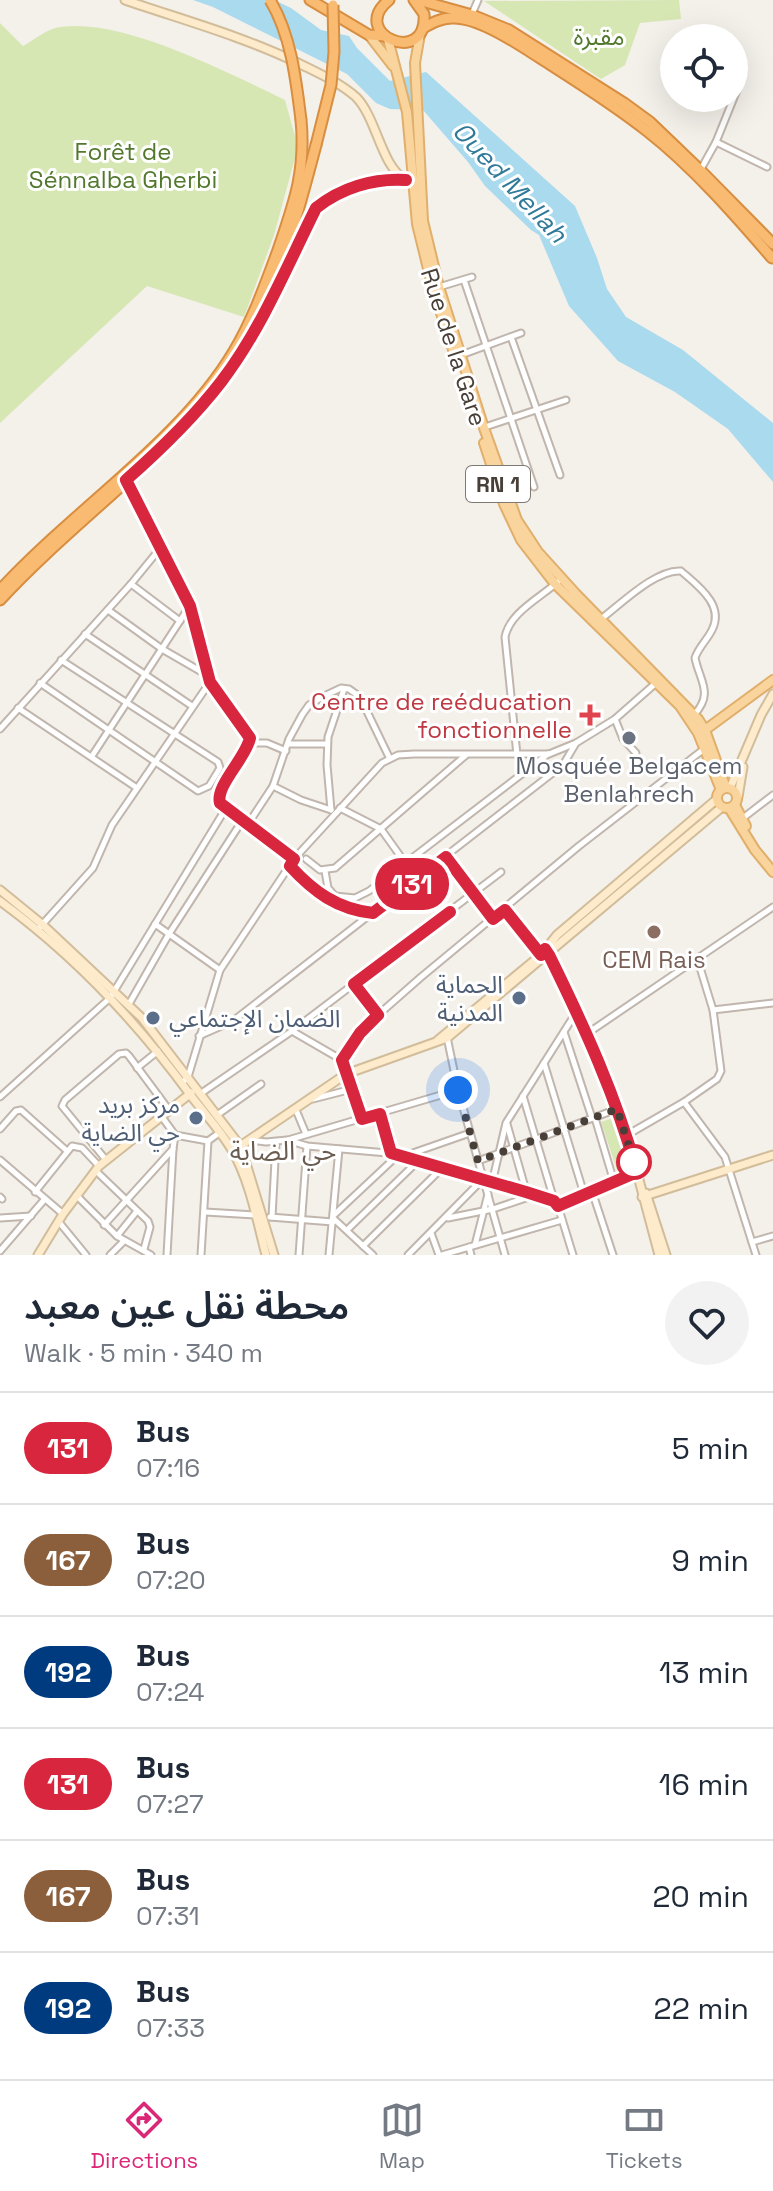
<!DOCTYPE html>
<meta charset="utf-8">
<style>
:root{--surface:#fff;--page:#f2f2f3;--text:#1f2937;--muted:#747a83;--line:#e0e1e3;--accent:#db2777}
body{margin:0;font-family:"Space Grotesk","Noto Sans Arabic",sans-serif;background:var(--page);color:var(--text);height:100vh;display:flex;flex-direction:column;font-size:30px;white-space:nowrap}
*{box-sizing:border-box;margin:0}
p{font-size:26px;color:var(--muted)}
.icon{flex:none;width:44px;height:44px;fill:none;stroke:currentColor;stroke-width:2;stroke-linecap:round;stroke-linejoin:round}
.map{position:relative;height:1255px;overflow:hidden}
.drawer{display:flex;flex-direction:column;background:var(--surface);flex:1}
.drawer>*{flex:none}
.badge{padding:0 16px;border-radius:26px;font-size:28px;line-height:52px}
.buttons{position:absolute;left:660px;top:24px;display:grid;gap:16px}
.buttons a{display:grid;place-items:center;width:88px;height:88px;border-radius:50%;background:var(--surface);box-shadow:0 8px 32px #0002;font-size:40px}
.you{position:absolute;width:40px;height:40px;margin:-20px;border:6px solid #fff;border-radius:50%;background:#1a73e8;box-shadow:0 0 0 12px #1a73e833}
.map>.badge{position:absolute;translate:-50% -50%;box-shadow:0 0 0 4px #fff}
.round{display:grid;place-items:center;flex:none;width:84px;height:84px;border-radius:42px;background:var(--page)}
.head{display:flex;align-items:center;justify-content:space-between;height:136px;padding:0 24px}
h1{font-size:38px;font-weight:600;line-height:60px}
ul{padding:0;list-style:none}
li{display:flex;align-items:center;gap:24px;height:112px;padding:0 24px;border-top:2px solid var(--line)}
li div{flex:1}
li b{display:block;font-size:30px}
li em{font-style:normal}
li .badge{min-width:88px;font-weight:700;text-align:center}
.tab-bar{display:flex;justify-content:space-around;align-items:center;height:112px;border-top:2px solid var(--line);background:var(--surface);font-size:22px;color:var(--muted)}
.tab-bar a{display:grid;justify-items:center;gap:4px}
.tab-bar .active{color:var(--accent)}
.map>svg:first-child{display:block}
</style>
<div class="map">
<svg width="773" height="1255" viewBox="0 0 773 1255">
<rect width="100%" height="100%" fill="#f4f0ea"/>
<g fill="#d6e7b4">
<path d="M679,0L681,19L640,23L625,65L601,79L484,1Z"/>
<path d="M0,23L23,46C34,40 48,28 61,27C124,18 228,73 285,100L298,147L274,235L244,317L147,286L0,423Z"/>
<path d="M613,1118L630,1170L618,1173L601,1122Z"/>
</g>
<path fill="#a9daee" d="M193,0H274L291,8L321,30L349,36L357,48L390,81L426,72L575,206L597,258L607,289L626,317L683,350L773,423V482L728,429L675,392L618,361L569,306L539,235L531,230L485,186L468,162L423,110L390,109L376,103L347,74L213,7Z"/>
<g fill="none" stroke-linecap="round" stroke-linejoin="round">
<defs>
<g id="street">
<path d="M472,14L478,0"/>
<path d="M716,142L767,167"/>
<path d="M701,169L716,142L737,90L734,84"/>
<path d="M464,280L534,487"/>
<path d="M439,287L472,277"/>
<path d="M511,337L560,475"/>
<path d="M461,355L521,333"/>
<path d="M485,427L566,400"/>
<path d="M127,481L190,606L210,682L250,738L247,748L219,793L218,800L294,859"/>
<path d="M131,584L180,621"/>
<path d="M108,610L162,649L207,675"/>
<path d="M601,619C621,604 656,569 681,571C698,586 725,605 712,630C707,640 698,648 695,658C700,682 714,693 694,715"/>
<path d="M85,634L192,706"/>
<path d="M40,683L198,791L209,786L220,768L218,762L61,660"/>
<path d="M18,708L137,788"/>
<path d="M615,719L623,739L636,753"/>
<path d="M0,729L131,584L162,546"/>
<path d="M249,743H267L286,751"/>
<path d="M288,744H327"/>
<path d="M517,755L505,637C510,611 543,597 562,578"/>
<path d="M92,756L189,607"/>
<path d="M273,786L301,800L331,810"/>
<path d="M340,808L381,829L406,864"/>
<path d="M331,810L327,765L328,737L344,689"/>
<path d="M743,818L773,795"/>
<path d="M248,824L273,786L289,739L302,715L309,705L322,697L341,688L349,689L360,697L389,757"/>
<path d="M446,857L493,919"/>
<path d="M306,859L320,870L335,868L466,755"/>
<path d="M290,866C313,892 337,908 372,913"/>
<path d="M325,871L328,888L335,896L355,898L369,891L548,754"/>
<path d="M505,910L541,955"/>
<path d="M155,924L220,970"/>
<path d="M40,927L93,868L112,825L210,682"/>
<path d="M354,984L378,1015"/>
<path d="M129,1004L169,934L242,821"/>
<path d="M713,1010L773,1003"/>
<path d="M292,1031L342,1060L362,1119"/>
<path d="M564,1032L592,1118"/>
<path d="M588,1033L773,907"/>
<path d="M199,1036L233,1021L563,765L576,743"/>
<path d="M447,1037L458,1090L505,1255"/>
<path d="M342,1060L360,1033L378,1015L420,978L579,846L704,749"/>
<path d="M544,1063L584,1194"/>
<path d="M137,1068L158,1051"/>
<path d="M182,1083L188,1077L220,970L294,859L382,763L398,755L414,754H549L576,743L615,719L656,683"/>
<path d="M200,1094L292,1031L501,872"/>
<path d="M523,1096L554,1200"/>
<path d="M0,1097L110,998L226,808"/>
<path d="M313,1099L352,1089"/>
<path d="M684,1102L717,1079L721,1071L713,1010L698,961"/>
<path d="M296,1110L306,1134"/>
<path d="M380,1114L391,1153"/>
<path d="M217,1115L261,1084"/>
<path d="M162,1117L175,1135L208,1141"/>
<path d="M595,1118L614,1182"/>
<path d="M507,1124L526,1191"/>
<path d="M0,1129L16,1111L21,1110L67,1151"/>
<path d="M627,1135L684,1102L725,1157L756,1255"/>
<path d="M251,1140L266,1142L287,1140L307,1146L399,1154L554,1201L558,1206L573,1255"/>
<path d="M288,1140L458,1090"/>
<path d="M407,1155L470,1133"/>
<path d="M0,1160L63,1214"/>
<path d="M106,1160L62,1106L65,1100L119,1054L126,1053L129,1056L169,1110"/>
<path d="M478,1161L617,1109"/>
<path d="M96,1171L148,1221L150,1227L144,1249"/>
<path d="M492,1183L506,1123L577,1011"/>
<path d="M592,1191L613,1255"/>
<path d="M35,1192L72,1146L82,1148L99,1166"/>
<path d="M76,1195L117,1236L151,1255"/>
<path d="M0,1197L2,1199"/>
<path d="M558,1206L637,1172"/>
<path d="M205,1212L255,1215"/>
<path d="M334,1215L399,1154"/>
<path d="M270,1217L333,1222"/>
<path d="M272,1217L276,1142"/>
<path d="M0,1218L31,1216"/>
<path d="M448,1218L493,1209L535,1195"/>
<path d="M334,1219L373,1255"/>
<path d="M59,1222L86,1255"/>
<path d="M104,1225L173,1149L175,1135"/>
<path d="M347,1230L418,1161"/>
<path d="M431,1233L439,1255"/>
<path d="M117,1236L137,1211"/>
<path d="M752,1242L773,1236"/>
<path d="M475,1245L488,1194"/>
<path d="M363,1246L442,1168"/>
<path d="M469,1247L471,1255"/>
<path d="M0,1251L44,1200"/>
<path d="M110,1255L124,1241"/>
<path d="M167,1255L173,1149"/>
<path d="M201,1255L208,1141L219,1133"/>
<path d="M299,1255L307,1146"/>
<path d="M329,1255L339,1149"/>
<path d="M408,1255L482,1180"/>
<path d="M442,1255L562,1220"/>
</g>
<g id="secondary">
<path d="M125,0C183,20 242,36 298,63C318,73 339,82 356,97C377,118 381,167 406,180"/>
<path d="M730,788L761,715L773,694"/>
<path d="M738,797L743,767"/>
<path d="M0,890L43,925L142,1018L241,1147L274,1255"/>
<path d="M0,901C74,955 138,1023 192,1097C205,1114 221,1131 232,1150C250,1181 257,1221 266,1255"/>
<path d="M548,954L588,1033L627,1135L659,1255"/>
<path d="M438,1040L541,955L557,935L717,799"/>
<path d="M233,1151L346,1074L447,1038L722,807"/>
<path d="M646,1193L666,1255"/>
<path d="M642,1197L773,1155"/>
<path d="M38,1255L63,1214L99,1166L191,1093"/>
</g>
<g id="primary">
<path d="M420,34L415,63L423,221L439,287L484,428L517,520L538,552L576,594L698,719L705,730L726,788"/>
<path d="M369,35L393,66"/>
<path d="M388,39L407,112L417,224L433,289L458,365"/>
<path d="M484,443L504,504L521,540L555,584L680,706L698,733L721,790"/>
<path d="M705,730L773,680"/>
<circle cx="727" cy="798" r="10"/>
<path d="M735,805L746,826"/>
<path d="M729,808L755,850L773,872"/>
</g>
<g id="highway">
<path d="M310,0L369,35L385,36"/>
<path d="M389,0C347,34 428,68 424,14L414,0"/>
<path d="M418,0L472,15L509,30L624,103L650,122L700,170L773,244"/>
<path d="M423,28C432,23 441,18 452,18C479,17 518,44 540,58C576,81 613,104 647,131C693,167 734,214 772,258"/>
<path d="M286,268C294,251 305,221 318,207C338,185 377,179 406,180"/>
<path d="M0,590C72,511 180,442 234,351C253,319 265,285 278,250C294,203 306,171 301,120"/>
<path d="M0,600C70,524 158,464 221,382C274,312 294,227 316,145"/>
</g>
</defs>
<use href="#street" stroke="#c0b6ad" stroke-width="9"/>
<use href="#secondary" stroke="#d2bd9b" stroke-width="11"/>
<use href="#primary" stroke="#e0af6c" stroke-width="12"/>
<use href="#highway" stroke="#d88e40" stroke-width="13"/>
<use href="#street" stroke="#fff" stroke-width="5"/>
<use href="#secondary" stroke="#fdebcc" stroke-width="7"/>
<use href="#primary" stroke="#fad49d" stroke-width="8"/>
<use href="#highway" stroke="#f8bb71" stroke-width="9"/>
<defs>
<g id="highway-bridge">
<path d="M270,0C291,35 296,79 301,120"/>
<path d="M316,145L331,85L334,52L333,5"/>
</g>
</defs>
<use href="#highway-bridge" stroke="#d88e40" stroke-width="13" stroke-linecap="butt"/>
<use href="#highway-bridge" stroke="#f8bb71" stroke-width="9"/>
</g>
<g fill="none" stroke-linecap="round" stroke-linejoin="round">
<defs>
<path id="line" d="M406,180C373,178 341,188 316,208C287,266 261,330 221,382C194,417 160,450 126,480L190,606L210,682L250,738C246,758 215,786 220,803L294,859L290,866C314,892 337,909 373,913L446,857L493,919L505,910L541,955L545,949L549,955C584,1026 616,1096 637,1172L558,1206L554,1201L526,1192L391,1153L380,1114L362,1119L342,1060L360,1033L378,1015L354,984L450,912"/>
</defs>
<use href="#line" stroke="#fff" stroke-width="18"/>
<use href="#line" stroke="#d7263d" stroke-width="12"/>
<path stroke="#484038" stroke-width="8" stroke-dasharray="0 14.4" d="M458,1090L478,1161L617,1109L634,1162"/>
</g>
<path fill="#e0444e" stroke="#fff" stroke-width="3" d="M586 703h8v8h8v8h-8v8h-8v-8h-8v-8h8z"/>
<circle fill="#6b7280" stroke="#fff" stroke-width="3" cx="629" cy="738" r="8"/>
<circle fill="#8d6e63" stroke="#fff" stroke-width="3" cx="654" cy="932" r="8"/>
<g fill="#5c6f8a" stroke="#fff" stroke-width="3">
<circle cx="519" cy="998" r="8"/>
<circle cx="153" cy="1018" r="8"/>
<circle cx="196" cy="1118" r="8"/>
</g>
<circle fill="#fff" stroke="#d7263d" stroke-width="4" cx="634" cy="1162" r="16"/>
<g text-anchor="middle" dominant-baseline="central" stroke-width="6" stroke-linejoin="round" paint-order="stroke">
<rect fill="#fff" stroke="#7f7974" stroke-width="2" x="466" y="466" width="64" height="36" rx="6"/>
<g font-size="22" font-weight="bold" fill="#484038">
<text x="498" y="484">RN 1</text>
</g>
<g font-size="24" fill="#52782d" stroke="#fff">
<text x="599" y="36">مقبرة</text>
<text x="123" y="151">Forêt de<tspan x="123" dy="28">Sénnalba Gherbi</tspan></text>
</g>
<g font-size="24" fill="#484038" stroke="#fff">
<text transform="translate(454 347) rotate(72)">Rue de la Gare</text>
</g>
<g font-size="24" fill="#be3a42" stroke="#fff" text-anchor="end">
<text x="572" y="701">Centre de reéducation<tspan x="572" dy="28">fonctionnelle</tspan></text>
</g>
<g font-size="24" fill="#5b616d" stroke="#fff">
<text x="629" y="765">Mosquée Belgacem<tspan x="629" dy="28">Benlahrech</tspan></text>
</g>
<g font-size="24" fill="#785e54" stroke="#fff">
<text x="654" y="959">CEM Rais</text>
</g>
<g font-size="24" fill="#4e5e75" stroke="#fff" text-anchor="end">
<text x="503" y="984">الحماية<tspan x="503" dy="28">المدنية</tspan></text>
<text x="169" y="1018" text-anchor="start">الضمان الإجتماعي</text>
<text x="180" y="1104">مركز بريد<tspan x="180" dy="28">حي الضاية</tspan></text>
</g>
<g font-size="26" font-style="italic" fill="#2f7999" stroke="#fff">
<text transform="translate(510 182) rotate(47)">Oued Mellah</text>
</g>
<g font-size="26" fill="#6a5c50" stroke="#fff">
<text x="283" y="1151">حي الضاية</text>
</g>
</g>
</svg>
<div class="buttons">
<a><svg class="icon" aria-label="locate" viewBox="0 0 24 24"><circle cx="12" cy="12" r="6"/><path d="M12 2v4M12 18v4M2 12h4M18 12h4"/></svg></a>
</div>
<div class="you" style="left:458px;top:1090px"></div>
<b class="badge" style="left:412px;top:884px;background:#d7263d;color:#fff">131</b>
</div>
<section class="drawer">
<div class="head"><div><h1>محطة نقل عين معبد</h1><p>Walk · 5 min · 340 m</p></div><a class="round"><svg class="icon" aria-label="heart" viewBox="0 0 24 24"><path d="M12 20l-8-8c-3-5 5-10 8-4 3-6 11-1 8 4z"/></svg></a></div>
<ul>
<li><span class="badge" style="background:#d7263d;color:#fff">131</span><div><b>Bus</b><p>07:16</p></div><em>5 min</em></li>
<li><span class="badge" style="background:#8b5e3c;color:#fff">167</span><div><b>Bus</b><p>07:20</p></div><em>9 min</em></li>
<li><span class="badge" style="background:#003b80;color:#fff">192</span><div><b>Bus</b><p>07:24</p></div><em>13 min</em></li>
<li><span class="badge" style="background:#d7263d;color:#fff">131</span><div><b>Bus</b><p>07:27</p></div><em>16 min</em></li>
<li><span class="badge" style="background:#8b5e3c;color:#fff">167</span><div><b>Bus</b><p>07:31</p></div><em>20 min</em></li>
<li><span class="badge" style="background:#003b80;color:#fff">192</span><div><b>Bus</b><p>07:33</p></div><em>22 min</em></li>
</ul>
</section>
<nav class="tab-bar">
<a class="active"><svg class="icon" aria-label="directions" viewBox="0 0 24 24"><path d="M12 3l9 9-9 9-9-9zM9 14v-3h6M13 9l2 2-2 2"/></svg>Directions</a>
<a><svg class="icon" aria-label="map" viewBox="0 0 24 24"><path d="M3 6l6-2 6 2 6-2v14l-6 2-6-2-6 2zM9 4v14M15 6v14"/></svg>Map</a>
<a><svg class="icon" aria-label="tickets" viewBox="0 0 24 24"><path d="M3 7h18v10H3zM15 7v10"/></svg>Tickets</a>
</nav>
